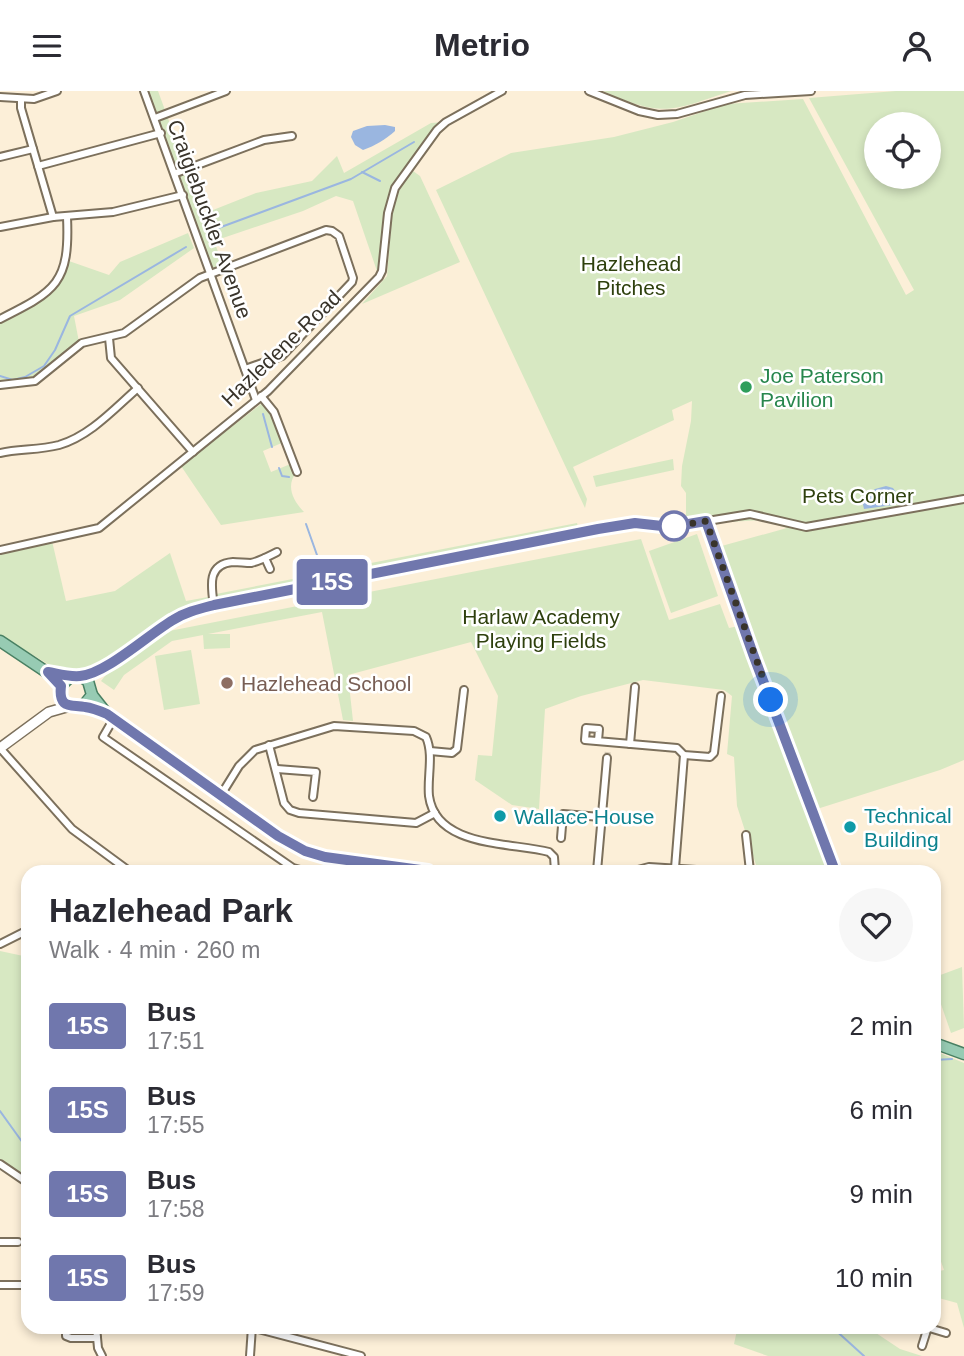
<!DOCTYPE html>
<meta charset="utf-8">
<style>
:root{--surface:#fff;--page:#f7f7f7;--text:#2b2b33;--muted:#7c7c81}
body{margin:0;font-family:Helvetica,sans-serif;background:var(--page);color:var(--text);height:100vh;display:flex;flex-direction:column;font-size:26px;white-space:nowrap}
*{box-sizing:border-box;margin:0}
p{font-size:23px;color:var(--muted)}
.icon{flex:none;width:38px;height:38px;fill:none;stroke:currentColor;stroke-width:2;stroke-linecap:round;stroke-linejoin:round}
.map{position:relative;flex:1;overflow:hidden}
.details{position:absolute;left:21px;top:774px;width:920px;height:469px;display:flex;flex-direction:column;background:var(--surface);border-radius:21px;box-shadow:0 4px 10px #0003}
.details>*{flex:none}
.badge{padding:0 14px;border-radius:5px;font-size:24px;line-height:46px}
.buttons{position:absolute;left:864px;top:21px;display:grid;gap:14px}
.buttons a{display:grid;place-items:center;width:77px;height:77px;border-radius:50%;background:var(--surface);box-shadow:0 4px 10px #0003;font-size:35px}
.you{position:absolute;width:35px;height:35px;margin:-18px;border:5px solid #fff;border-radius:50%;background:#1a73e8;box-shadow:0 0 0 10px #1a73e833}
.map>.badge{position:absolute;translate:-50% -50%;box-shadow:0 0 0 4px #fff}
.round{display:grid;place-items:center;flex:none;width:74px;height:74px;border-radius:37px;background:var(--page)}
.overview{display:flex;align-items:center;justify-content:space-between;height:119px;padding:0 28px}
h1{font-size:33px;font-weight:800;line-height:52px}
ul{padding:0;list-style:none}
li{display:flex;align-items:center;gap:21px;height:84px;padding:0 28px}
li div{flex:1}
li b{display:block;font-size:26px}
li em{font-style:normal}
li .badge{min-width:77px;font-weight:700;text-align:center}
header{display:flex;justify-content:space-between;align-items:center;height:91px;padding:0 28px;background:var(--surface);font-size:32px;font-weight:800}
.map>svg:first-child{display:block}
</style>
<header><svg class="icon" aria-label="menu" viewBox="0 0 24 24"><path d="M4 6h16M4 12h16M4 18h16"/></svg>Metrio<svg class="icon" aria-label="person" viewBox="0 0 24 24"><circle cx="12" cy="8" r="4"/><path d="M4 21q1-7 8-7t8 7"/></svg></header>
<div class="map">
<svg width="964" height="1265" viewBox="0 0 964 1265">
<rect width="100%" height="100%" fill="#fcefd8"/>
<g fill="#d7e8c2" fill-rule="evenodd">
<path d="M144,0H158L203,123L256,102L312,90L337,65L344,82L431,32L446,31L395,97L379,186L353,110L336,105L303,120L214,150L223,174L209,178Z"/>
<path d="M603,0H731C672,20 662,27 603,0Z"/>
<path d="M896,0H964V669L940,679L817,718L752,552L754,551L718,456L787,437L764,429L710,432L686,430V402L681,395L682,375L691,330L692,310L672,319L674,329L573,376L587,408L585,417L436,99L511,62L614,46L673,31L726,13L803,8L906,204L914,199L809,7ZM877,33H929V86H877Z"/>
<path d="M413,80L420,85L460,171L362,213L387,185L392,121L398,96Z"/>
<path d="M188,142L194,157L120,209L74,225L79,251L37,285L30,289L0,292V228L45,203L66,169L109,184L120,171Z"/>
<path d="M265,310L284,351L263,360L271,381L293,372L297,381C285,394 293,410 304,421L221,434L181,375Z"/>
<path d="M673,368L674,379L596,396L593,385Z"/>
<path d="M577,432L579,440L379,479L373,477L371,472Z"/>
<path d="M697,443L718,505L671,522L649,460Z"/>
<path d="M641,448L669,529L720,513L729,537L739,535L831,780H758L737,715L734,666L727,663L732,605L724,599L643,589L581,605L545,618L539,718L512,714L475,689L478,664L492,665L498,605L471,551L348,584L353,630L343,629L322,521L208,543H230V557L204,558L203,544L172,550L124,584L114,599L101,590L109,580L164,541Z"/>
<path d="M52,450L66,510L115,500L170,462L186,510L208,506L210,513L185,519L174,525L93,581H61L0,544V461Z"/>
<path d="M365,474V479L360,483L218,512L216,503Z"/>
<path d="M191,559L200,613L164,619L155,565Z"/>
<path d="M0,860L28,866V1088L0,1070Z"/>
<path d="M962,876L964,937L951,942L935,896V886Z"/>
<path d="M935,960L964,972V1237L957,1212L935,1206V1181L944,1179L934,1151Z"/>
<path d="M724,1236H867L900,1258L922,1265H768L734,1253L737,1239Z"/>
</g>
<g fill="#9ab6e0">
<path d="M385,34L395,36V40C386,48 375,55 363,59L355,54L351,46L353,40L367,35Z"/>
<path d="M886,395L893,397L898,404L893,414L864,418L862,409L875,398Z"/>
</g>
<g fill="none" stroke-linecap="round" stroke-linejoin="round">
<g stroke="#9ab6e0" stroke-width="2">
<path d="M362,81L380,90"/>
<path d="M213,139L351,88L414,51"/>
<path d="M0,285L13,289L25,286L44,275L55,259L70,225L186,156"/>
<path d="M263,323L272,356"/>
<path d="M279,377L282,385L289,386"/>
<path d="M306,433L323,481"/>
<path d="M934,969L952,968"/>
<path d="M0,1020L28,1059"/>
<path d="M832,1236L864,1265"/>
</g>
<path stroke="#d5cab5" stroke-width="6" stroke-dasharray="6 3" stroke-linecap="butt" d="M607,667L608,659"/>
<defs>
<g id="street">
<path d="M144,0L256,309"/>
<path d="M589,0L639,20L658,24L677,23L745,4L811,0"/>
<path d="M0,6L34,8L57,0"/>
<path d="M21,8V17L53,126"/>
<path d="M155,27L226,0"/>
<path d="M0,66L33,58"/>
<path d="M38,75L161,42"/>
<path d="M176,82L264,49L292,45"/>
<path d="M0,136L53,126L113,121L183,104"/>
<path d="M0,228C56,200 70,192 67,126"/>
<path d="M109,247L111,267L193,361"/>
<path d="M0,294L35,290L82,252L124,242L200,187L326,139L332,140L339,145L353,187L352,191L282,265L245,278"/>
<path d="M261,305L274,321L297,381"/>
<path d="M0,362C19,358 40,359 59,354C90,345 114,318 138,297"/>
<path d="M706,430L753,563L835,780"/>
<path d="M0,459L99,437L268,300L379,186L382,180L388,122L395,97L437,39L446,31L502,0"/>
<path d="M265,467L270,478"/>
<path d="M214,515C211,495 207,473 233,471C239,471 245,472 251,472C260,470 269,465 277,461"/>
<path d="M81,585L100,577L127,561L154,541L189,520L396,478L635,432L671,436L750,423L806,436L964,408"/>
<path d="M114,627L103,646L293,777L304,780"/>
<path d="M598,650L599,638L586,637L585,649L677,657L684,664L710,666L714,662L721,605"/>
<path d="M630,653L635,596"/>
<path d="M269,654L284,712L290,719L299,722L416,732L435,722"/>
<path d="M0,657L72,738L129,780"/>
<path d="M430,660L452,662L457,658L464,599"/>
<path d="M277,678L316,681L313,706"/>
<path d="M221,704L239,675L255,659L334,635L414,640L426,646C434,664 427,686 429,705C436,757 511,751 549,761L554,766L555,780"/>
<path d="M746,744L750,780"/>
<path d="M561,747L563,723L601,726"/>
<path d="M675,777L684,664"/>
<path d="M597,780L607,667"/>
<path d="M634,780L649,776L712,780"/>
<path d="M0,853L28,839"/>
<path d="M0,1073L28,1092"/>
<path d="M0,1151H18"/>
<path d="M0,1194H28"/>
<path d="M66,1236V1245L71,1247H97"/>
<path d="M96,1236L98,1257L102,1265"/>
<path d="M251,1236L361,1265"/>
<path d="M926,1236L946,1242"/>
<path d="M922,1255L928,1236"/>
<path d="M250,1265L252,1236"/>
</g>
<path id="secondary" d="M0,657L49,621L70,615"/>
<g id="primary">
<path d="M0,550L51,584"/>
<path d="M48,581C61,584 78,582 88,590L92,604L83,615H70L62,609L61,595L70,586"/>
<path d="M92,604L107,623L278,745L305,760L325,766L428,780"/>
<path d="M934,952L964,963"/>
</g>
</defs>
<use href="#street" stroke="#7c705c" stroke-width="10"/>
<use href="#secondary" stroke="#7c705c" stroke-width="12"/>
<use href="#primary" stroke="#498063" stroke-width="13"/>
<use href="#street" stroke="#fff" stroke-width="6"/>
<use href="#secondary" stroke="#fff" stroke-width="9"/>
<use href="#primary" stroke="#97cbb3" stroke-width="10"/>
</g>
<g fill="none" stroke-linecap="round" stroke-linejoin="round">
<defs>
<path id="line" d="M428,780L325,766L305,760L278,745L107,623C100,620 93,617 85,616C72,613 58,619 61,595L48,581C59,583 69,586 80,585C106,583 149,543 173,529C186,521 199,518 214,514L598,438L635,432L671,436L706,430L753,563L835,780"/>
</defs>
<use href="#line" stroke="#fff" stroke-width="16"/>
<use href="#line" stroke="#7077ad" stroke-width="10"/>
<path stroke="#39342b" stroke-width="7" stroke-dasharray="0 12.6" d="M674,435L671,436L706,430L771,609"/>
</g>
<circle fill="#2e9e5b" stroke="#fff" stroke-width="2.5" cx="746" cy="296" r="7"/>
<circle fill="#fff" stroke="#7077ad" stroke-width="3.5" cx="674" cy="435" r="14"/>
<circle fill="#8d6e63" stroke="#fff" stroke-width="2.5" cx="227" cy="592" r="7"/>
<g fill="#0f9aa8" stroke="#fff" stroke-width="2.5">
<circle cx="500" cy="725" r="7"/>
<circle cx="850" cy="736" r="7"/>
</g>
<g text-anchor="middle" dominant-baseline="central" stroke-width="5" stroke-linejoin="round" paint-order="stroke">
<g font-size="21" fill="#39342b" stroke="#fff">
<text transform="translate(210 128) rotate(70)">Craigiebuckler Avenue</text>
<text transform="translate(281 257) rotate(-44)">Hazledene Road</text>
</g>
<g font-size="21" fill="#2e400d" stroke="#fff">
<text x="631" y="172">Hazlehead<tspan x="631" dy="24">Pitches</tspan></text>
<text x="858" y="404">Pets Corner</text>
<text x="541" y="525">Harlaw Academy<tspan x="541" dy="24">Playing Fields</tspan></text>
</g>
<g font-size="21" fill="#27864d" stroke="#fff" text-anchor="start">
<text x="760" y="284">Joe Paterson<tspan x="760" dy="24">Pavilion</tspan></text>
</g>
<g font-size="21" fill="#785e54" stroke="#fff" text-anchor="start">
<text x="241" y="592">Hazlehead School</text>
</g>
<g font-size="21" fill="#0d838f" stroke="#fff" text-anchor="start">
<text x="864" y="724">Technical<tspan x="864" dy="24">Building</tspan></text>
<text x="514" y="725">Wallace House</text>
</g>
</g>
</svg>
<div class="buttons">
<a><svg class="icon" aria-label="locate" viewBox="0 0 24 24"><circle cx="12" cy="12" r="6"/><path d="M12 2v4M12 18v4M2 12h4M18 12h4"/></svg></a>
</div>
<div class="you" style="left:771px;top:609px"></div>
<b class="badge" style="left:332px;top:491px;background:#7077ad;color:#fff">15S</b>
<section class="details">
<div class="overview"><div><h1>Hazlehead Park</h1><p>Walk · 4 min · 260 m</p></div><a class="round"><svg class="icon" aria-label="heart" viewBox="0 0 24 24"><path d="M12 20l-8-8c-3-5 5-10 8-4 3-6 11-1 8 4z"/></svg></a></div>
<ul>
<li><span class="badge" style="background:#7077ad;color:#fff">15S</span><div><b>Bus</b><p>17:51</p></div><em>2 min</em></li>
<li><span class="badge" style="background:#7077ad;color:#fff">15S</span><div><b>Bus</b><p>17:55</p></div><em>6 min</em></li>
<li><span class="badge" style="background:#7077ad;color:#fff">15S</span><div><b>Bus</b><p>17:58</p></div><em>9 min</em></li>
<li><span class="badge" style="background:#7077ad;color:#fff">15S</span><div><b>Bus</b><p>17:59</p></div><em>10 min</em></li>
</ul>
</section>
</div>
